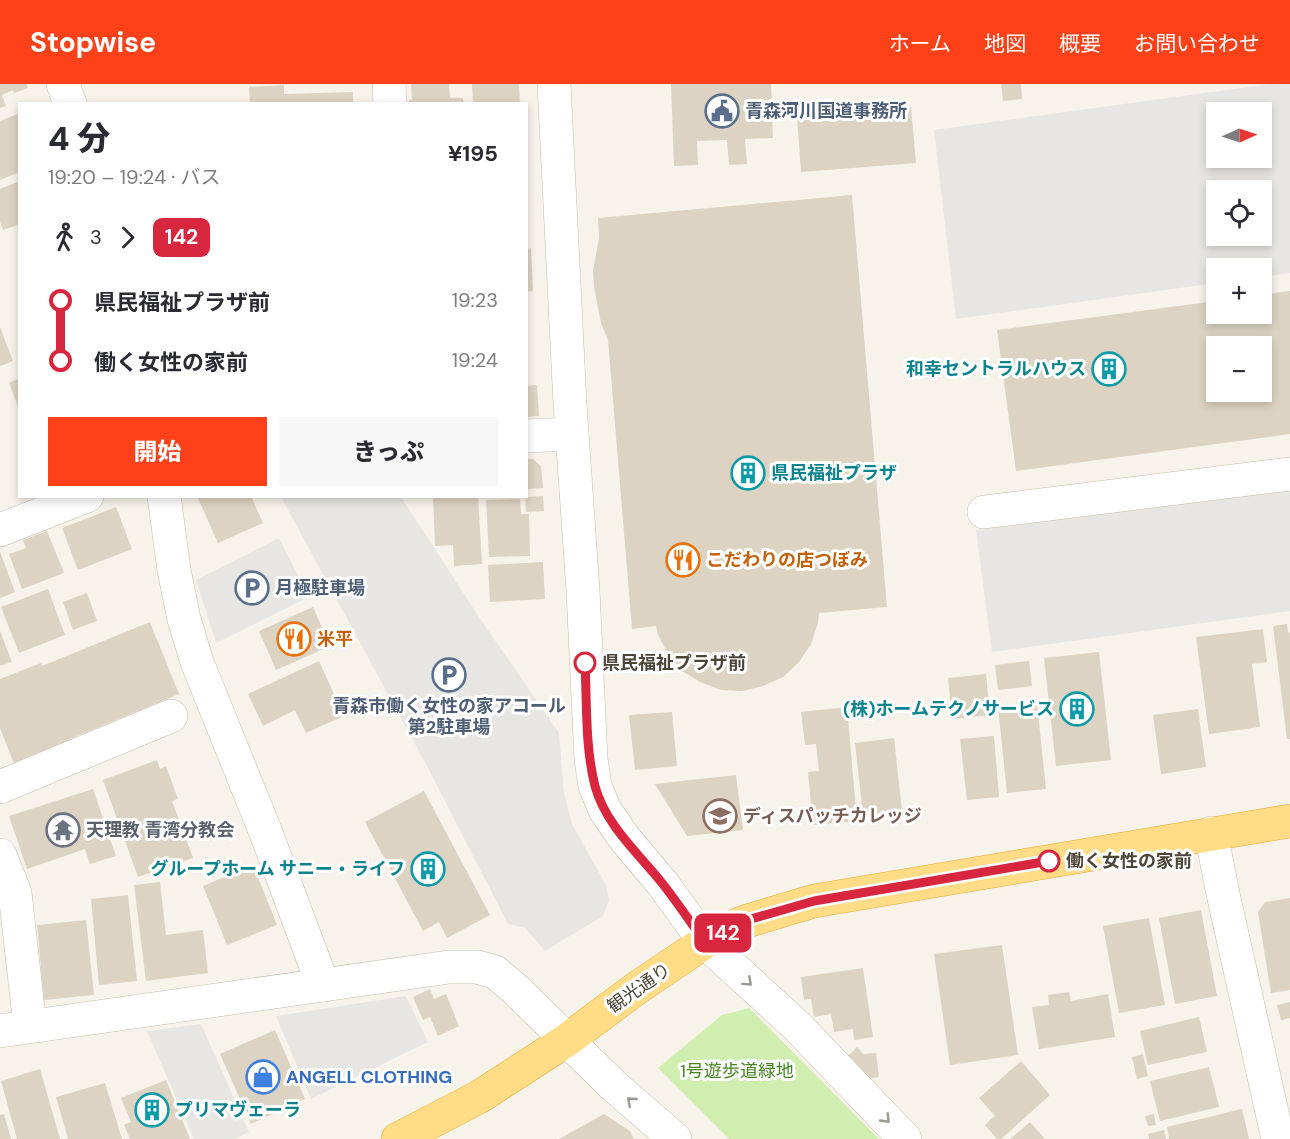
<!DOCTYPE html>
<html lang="ja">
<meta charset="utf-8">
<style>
:root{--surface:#fff;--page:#f7f7f7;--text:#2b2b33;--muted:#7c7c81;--accent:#ff411a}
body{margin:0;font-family:"DM Sans","Noto Sans JP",sans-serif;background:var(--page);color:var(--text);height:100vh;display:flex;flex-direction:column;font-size:22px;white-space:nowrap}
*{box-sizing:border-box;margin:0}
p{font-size:20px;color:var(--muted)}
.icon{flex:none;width:33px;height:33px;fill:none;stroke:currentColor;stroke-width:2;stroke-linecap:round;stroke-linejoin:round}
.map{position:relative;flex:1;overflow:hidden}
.drawer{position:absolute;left:18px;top:18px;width:510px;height:396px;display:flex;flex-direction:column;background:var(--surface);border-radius:0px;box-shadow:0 3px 9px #0003}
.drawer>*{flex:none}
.badge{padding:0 12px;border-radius:9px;font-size:21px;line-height:39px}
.needle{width:39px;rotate:87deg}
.fabs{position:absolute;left:1206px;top:18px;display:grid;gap:12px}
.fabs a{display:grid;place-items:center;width:66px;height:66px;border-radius:0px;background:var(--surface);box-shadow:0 3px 9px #0003;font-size:30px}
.map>.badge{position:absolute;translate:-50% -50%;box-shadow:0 0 0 3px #fff}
.legs{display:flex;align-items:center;gap:9px;height:66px;padding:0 30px;font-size:20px}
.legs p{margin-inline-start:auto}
.headline{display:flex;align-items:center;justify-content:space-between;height:102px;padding:0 30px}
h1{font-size:33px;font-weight:800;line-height:45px}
.cta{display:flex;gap:12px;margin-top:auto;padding:12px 30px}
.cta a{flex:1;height:69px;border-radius:0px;background:var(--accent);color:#fff;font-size:24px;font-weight:800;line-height:69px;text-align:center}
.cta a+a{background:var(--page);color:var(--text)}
ul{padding:0 30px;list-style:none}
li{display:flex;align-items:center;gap:21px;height:60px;font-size:22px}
li i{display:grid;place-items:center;width:9px;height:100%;margin:0 8px;background:currentColor}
li i::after{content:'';width:15px;height:15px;margin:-8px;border:4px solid;border-radius:50%;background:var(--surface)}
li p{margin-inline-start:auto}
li:first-child i{background:linear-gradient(#0000 50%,currentColor 0)}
li:last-child i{background:linear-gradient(currentColor 50%,#0000 0)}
header{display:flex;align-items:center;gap:36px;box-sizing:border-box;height:84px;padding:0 30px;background:var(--accent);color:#fff}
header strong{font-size:28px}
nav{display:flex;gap:33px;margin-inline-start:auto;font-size:21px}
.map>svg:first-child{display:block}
</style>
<header>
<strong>Stopwise</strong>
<nav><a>ホーム</a><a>地図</a><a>概要</a><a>お問い合わせ</a></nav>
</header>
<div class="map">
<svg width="1290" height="1055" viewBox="0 0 1290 1055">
<rect width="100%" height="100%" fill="#f7f3eb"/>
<path fill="#d1eeb1" d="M749,924L879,1055H729L658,984L722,931Z"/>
<g fill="#e8e6e3" fill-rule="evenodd">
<path d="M1270,0H1290V189L1262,193V184H1216V199L956,235L934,46ZM1216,28H1262V74H1216ZM1216,106H1262V152H1216Z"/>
<path d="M1290,403V527L992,568L976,446Z"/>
<path d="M281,413H401L479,533L559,649L564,709L572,740L606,801L609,816L603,832L545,867L525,844L508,840L428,684Z"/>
<path d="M279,454L309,513L216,559L196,496Z"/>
<path d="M406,912L428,958L311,1015L276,932Z"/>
<path d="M201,940L249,1048L235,1055H194L147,947Z"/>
</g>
<g fill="#dcd3c2" fill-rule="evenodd">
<path d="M0,0H26L28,4L14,9L13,6L2,11L6,22L0,24Z"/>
<path d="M411,0H449L450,14H463L464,20H409V16H412Z"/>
<path d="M472,0H519L520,20H473Z"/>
<path d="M671,0H771L773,54L745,55L747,80L729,81L727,56L697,57L698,81L674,82Z"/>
<path d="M1001,0H1021L1022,15L1003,17Z"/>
<path d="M284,1V10L353,8V20H250L249,3Z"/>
<path d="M911,23L916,79L801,88L797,32Z"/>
<path d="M20,29V88L0,96V37Z"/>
<path d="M20,97V140L3,146L0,138V105Z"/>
<path d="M852,111L887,523L819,529L818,539L811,560L799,578L783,593L763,602L742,607L721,606L700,598L682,587L668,570L658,551L656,542L632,545L608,256L601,239L594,203L593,186L599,154L598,134Z"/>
<path d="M531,164L533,207L526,208V165Z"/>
<path d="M1290,207V350L1016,387L997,246L1216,217V230H1262V211ZM1216,262H1262V308H1216Z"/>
<path d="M0,243L13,277L0,282Z"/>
<path d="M20,294V325H19L9,299Z"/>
<path d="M537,301L539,332L526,333V302Z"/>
<path d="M526,375H533L541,382L543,404L526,405Z"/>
<path d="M197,412H251L263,439L218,459Z"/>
<path d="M433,412H478L482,480L454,482L453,461L435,462Z"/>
<path d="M543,412L544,427L526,428L525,413Z"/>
<path d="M520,415L521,430H529L530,472L489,473L486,416Z"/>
<path d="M116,423L132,465L78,486L62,444Z"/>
<path d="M47,447L64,489L22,505L9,470L26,464L23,456Z"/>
<path d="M0,468L15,508L0,514Z"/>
<path d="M543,478L545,515L490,518L488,481Z"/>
<path d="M48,505L65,551L19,569L1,523Z"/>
<path d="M87,509L97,537L73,546L63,518Z"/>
<path d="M313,523L330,562L276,586L259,547Z"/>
<path d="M150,538L179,610L70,655V657L14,680L0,644V595L41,579L42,582Z"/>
<path d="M1287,540L1288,549L1290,548V655H1287L1273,542Z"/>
<path d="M1263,545L1267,578L1252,580L1260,643L1209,650L1196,553Z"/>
<path d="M0,547L12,578L0,582Z"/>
<path d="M1099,568L1111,676L1056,682L1044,574Z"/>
<path d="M319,577L344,632L306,649L295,626L263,642L248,610Z"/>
<path d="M1029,577L1032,602L998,606L995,581Z"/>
<path d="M986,590L990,631L952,635L948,594Z"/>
<path d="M1037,619L1046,705L1007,709L998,623Z"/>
<path d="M847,623L857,737L813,741L808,688L819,687L816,660L805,661L801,628Z"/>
<path d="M1198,625L1206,683L1161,690L1153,631Z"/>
<path d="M672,628L677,682L635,686L629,631Z"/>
<path d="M994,652L999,713L967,716L960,655Z"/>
<path d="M894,654L902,727L863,731L855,659Z"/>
<path d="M157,676L160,685L166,682L178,715L172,717L193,774L138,793L103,696Z"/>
<path d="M736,691L743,746L687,752L655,700Z"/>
<path d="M93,705L116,772L90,780L85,765L27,785L9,732Z"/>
<path d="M424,707L490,831L447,854L439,838L423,847L365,738Z"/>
<path d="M253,781L277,841L227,861L203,802Z"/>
<path d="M160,798L166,851L203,846L208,889L146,897L134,801Z"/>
<path d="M128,811L137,897L99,901L91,815Z"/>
<path d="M1290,814V906L1271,909L1258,828L1265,818Z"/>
<path d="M1201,826L1217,912L1175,920L1159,834Z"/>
<path d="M1149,834L1165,921L1119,929L1103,842Z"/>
<path d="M86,836L94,911L44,916L37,841Z"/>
<path d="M1002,861L1018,971L950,981L934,870Z"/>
<path d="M863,884L873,953L854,956L853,945L834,948L831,930L814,933L811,915L804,916L801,893Z"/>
<path d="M430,905L434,915L446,910L459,942L438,952L430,933L423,936L413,913Z"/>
<path d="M1069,908L1071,917L1108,910L1115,953L1039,965L1032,923L1049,921L1048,911Z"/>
<path d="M1290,918V934L1281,936L1277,921Z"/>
<path d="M1199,933L1207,968L1148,981L1140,947Z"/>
<path d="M275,946L305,1015L251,1040L220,970Z"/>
<path d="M857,963L863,970L876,969L879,993L865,995L847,973Z"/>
<path d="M1143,970L1148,992L1137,995L1132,973Z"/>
<path d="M1021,977L1050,1011L1001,1055H997L985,1041L995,1032L979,1014Z"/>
<path d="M1209,983L1219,1023L1160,1037L1150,997Z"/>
<path d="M40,985L60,1055H17L1,997Z"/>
<path d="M166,996L190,1055H130L124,1041L131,1038L121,1014Z"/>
<path d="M105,999L122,1055H68L56,1013Z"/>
<path d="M1242,1025L1249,1055H1169L1167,1043Z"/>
<path d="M4,1030L11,1055H0V1031Z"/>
<path d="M604,1030L630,1047L634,1055H559Z"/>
<path d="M1154,1030L1156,1041L1148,1042L1145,1032Z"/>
<path d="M1030,1038L1045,1055H1010Z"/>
<path d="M1164,1046L1166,1055H1149L1148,1050Z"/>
</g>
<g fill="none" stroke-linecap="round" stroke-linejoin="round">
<defs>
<g id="minor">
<path d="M63,0L70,20"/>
<path d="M389,0L390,20"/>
<path d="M526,352L572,350"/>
<path d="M164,412L174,486L184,535L197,578L266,749L323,901"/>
<path d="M984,428L1290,390"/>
<path d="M0,446L87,412"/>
<path d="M0,703L171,632"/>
<path d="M1211,749L1223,810L1278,1055"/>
<path d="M0,771L15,809L30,942"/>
<path d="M705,858L797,942L905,1055"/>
<path d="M0,947L449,883H477L495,888L515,905L614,1002L675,1055"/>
</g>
<path id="tertiary" d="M554,0L570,320L583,507L591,675L595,702L605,726L625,755L662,799L705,858"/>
<path id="trunk" d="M398,1055L479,1013L567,956L634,906L705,858L744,838L814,817L1290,737"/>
</defs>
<use href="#minor" stroke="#c3bcac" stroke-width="34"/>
<use href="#tertiary" stroke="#c3bcac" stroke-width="34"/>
<use href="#trunk" stroke="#ebaa31" stroke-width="34"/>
<use href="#minor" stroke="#fff" stroke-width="33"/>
<use href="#tertiary" stroke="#fff" stroke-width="33"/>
<use href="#trunk" stroke="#ffdc85" stroke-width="33"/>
</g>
<defs><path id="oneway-chevron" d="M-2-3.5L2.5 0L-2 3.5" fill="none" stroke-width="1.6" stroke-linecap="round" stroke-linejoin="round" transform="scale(1.5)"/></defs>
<g stroke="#9d9992">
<use href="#oneway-chevron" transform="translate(748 898) rotate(42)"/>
<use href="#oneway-chevron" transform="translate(631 1017) rotate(-139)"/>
<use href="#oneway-chevron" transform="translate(886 1035) rotate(46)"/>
</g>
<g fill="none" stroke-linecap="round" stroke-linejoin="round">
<defs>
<path id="line-1" d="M585,579C587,619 585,663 595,702C605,740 638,769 662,799C677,818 691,839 705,858L744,837L814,817L1049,777"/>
</defs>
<use href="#line-1" stroke="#fff" stroke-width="14"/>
<use href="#line-1" stroke="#d7263d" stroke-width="9"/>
</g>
<defs>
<symbol id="civic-ring" viewBox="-11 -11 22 22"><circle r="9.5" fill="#fff" stroke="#5c6f8a" stroke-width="1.5"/><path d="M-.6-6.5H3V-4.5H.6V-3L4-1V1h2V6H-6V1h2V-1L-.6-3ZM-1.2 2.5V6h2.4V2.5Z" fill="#5c6f8a"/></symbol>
<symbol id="building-ring" viewBox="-11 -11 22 22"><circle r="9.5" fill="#fff" stroke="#0f9aa8" stroke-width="1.5"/><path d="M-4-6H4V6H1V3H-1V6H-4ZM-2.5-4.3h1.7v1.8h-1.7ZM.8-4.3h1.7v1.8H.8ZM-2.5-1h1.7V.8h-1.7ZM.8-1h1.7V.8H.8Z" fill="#0f9aa8"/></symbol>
<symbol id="restaurant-ring" viewBox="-11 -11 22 22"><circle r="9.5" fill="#fff" stroke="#e8710a" stroke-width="1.5"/><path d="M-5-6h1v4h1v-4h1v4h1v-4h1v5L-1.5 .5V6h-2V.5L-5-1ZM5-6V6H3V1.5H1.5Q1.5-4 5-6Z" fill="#e8710a"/></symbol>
<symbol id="parking-ring" viewBox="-11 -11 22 22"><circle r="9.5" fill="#fff" stroke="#5c6f8a" stroke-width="1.5"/><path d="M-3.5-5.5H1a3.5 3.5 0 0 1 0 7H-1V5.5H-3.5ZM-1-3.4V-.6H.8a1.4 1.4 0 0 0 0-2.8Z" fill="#5c6f8a"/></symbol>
<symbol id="school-ring" viewBox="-11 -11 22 22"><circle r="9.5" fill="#fff" stroke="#8d6e63" stroke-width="1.5"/><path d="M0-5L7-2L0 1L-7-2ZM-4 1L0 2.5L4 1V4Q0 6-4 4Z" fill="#8d6e63"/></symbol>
<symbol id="temple-ring" viewBox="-11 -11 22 22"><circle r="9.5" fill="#fff" stroke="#6b7280" stroke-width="1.5"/><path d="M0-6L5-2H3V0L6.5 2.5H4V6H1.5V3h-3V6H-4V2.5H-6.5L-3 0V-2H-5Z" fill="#6b7280"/></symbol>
<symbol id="shop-ring" viewBox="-11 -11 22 22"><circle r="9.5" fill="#fff" stroke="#3f7fe0" stroke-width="1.5"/><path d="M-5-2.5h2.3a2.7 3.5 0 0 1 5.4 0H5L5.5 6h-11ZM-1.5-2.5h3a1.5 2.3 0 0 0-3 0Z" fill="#3f7fe0"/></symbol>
</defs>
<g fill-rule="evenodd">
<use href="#civic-ring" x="703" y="8" width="38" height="38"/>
<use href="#building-ring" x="1090" y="266" width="38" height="38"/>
<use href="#building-ring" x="729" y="370" width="38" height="38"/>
<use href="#restaurant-ring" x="664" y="457" width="38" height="38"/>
<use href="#parking-ring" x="233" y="485" width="38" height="38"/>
<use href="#restaurant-ring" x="275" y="536" width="38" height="38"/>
<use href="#parking-ring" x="430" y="572" width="38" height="38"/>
<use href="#building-ring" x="1058" y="606" width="38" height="38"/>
<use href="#school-ring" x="701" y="713" width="38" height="38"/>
<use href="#temple-ring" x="44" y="727" width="38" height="38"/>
<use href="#building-ring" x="409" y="766" width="38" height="38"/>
<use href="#shop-ring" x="244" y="974" width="38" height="38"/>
<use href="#building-ring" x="133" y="1007" width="38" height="38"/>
</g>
<g fill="#fff" stroke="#d7263d" stroke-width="3">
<circle cx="585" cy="579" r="10"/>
<circle cx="1049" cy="777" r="10"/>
</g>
<g text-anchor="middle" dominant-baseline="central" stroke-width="6" stroke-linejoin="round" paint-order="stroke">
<g font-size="18" font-weight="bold" fill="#4e5e75" stroke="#fff" text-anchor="start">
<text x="745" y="27">青森河川国道事務所</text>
<text x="275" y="504">月極駐車場</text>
<text x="449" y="622" text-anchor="middle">青森市働く女性の家アコール<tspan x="449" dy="21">第2駐車場</tspan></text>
</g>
<g font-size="18" font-weight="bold" fill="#0d838f" stroke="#fff" text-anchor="end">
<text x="1086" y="285">和幸セントラルハウス</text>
<text x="771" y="389" text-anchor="start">県民福祉プラザ</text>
<text x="1054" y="625">(株)ホームテクノサービス</text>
<text x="405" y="785">グループホーム サニー・ライフ</text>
<text x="175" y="1026" text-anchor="start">プリマヴェーラ</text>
</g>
<g font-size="18" font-weight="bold" fill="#c56008" stroke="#fff" text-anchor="start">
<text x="706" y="476">こだわりの店つぼみ</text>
<text x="317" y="555">米平</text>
</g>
<g font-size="18" font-weight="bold" fill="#4c4538" stroke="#fff" text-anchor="start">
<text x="602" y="579">県民福祉プラザ前</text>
<text x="1066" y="777">働く女性の家前</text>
</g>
<g font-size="18" font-weight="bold" fill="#785e54" stroke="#fff" text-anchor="start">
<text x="743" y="732">ディスパッチカレッジ</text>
</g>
<g font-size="18" font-weight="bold" fill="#5b616d" stroke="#fff" text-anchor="start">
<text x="86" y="746">天理教 青湾分教会</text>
</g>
<g font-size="18" fill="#4c4538" stroke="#fff">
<text transform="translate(639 904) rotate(-35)">観光通り</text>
</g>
<g font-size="18" fill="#478524" stroke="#fff">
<text x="737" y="987">1号遊歩道緑地</text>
</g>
<g font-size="18" font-weight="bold" fill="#366cbe" stroke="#fff" text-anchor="start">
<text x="286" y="993">ANGELL CLOTHING</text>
</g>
</g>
</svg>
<div class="fabs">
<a><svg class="needle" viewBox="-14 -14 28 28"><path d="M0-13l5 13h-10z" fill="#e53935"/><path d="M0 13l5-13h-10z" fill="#7c7c81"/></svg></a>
<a><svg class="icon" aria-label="locate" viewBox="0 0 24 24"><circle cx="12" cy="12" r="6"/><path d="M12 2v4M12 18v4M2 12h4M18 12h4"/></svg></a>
<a>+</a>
<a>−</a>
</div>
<b class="badge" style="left:723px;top:849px;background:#d7263d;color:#fff">142</b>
<section class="drawer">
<div class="headline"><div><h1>4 分</h1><p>19:20 – 19:24 · バス</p></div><b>¥195</b></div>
<div class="legs"><svg class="icon" aria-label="walk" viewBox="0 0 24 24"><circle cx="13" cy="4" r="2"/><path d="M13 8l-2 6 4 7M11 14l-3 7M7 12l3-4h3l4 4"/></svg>3<svg class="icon" aria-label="forward" viewBox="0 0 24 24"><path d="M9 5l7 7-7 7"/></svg><b class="badge" style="background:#d7263d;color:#fff">142</b></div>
<ul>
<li><i style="color:#d7263d"></i><b>県民福祉プラザ前</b><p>19:23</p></li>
<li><i style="color:#d7263d"></i><b>働く女性の家前</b><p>19:24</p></li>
</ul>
<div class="cta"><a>開始</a><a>きっぷ</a></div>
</section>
</div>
